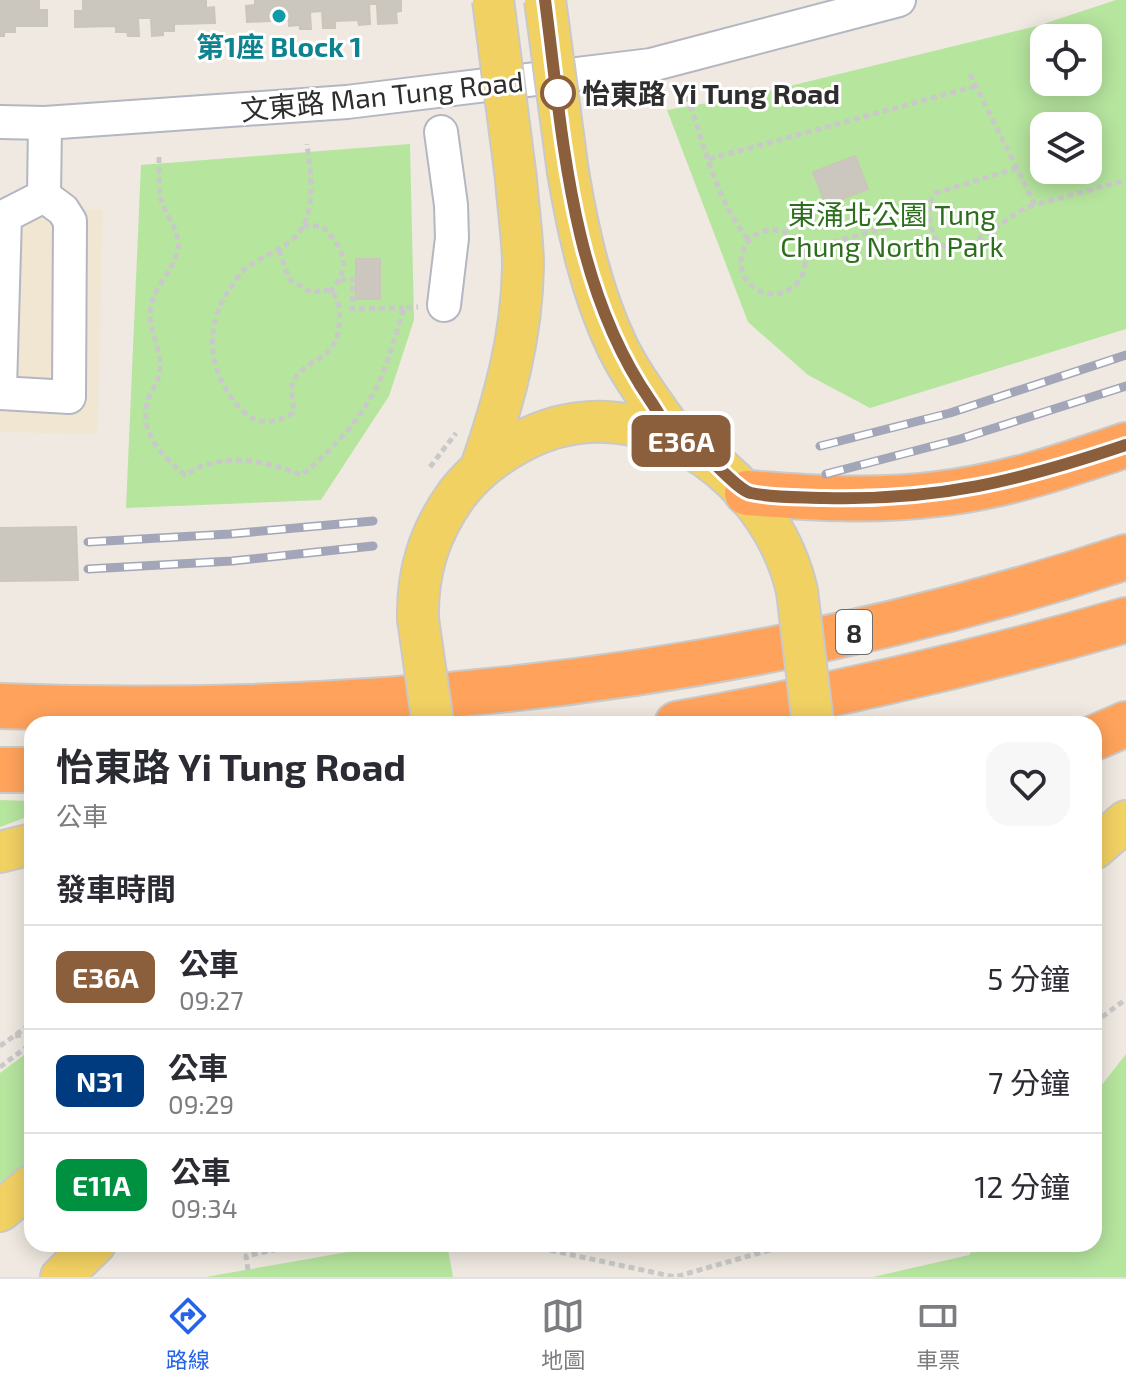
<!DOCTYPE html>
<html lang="zh-TW">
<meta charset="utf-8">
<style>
:root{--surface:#fff;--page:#f7f7f7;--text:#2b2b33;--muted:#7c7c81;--line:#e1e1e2;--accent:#2563eb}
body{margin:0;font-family:"Exo 2","Noto Sans TC",sans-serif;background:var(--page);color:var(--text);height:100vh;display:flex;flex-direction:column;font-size:30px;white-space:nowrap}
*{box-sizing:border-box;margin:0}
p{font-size:26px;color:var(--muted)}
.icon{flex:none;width:44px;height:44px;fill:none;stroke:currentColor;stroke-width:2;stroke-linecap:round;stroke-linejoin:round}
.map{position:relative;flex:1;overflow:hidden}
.drawer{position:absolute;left:24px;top:716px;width:1078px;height:536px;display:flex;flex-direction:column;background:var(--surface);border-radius:24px;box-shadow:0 4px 20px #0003}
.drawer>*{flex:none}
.badge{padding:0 16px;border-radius:12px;font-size:28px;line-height:52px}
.tools{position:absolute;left:1030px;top:24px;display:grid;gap:16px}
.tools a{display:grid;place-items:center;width:72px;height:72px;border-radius:16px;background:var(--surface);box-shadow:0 4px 20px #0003;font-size:40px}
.map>.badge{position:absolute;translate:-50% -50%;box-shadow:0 0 0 4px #fff}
h2{padding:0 32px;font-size:30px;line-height:72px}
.round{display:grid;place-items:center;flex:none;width:84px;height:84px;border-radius:24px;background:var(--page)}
.overview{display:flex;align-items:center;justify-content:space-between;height:136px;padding:0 32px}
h1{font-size:38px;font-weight:700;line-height:60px}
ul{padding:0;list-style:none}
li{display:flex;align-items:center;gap:24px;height:104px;padding:0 32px;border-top:2px solid var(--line)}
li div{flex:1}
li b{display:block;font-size:30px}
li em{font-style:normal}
li .badge{min-width:88px;font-weight:700;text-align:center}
.menu{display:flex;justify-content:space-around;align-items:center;height:112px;border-top:2px solid var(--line);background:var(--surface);font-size:22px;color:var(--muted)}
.menu a{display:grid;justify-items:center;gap:4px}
.menu .current{color:var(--accent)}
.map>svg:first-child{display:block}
</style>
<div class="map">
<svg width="1126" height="1277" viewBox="0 0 1126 1277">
<rect width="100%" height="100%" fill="#efe9e1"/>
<path fill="#f0e6d1" d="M0,209L103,210L97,434L0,432Z"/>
<g fill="#b6e59e" fill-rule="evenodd">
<path d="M1116,0H1126V329L870,408L808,375L748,322L667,110L753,95L1037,26ZM1044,38H1088V82H1044ZM1044,126H1088V170H1044Z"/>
<path d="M410,144L414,320L389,396L321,500L126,508L141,165Z"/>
<path d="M0,800L32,801V815L0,827Z"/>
<path d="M32,1049V1160L0,1183V1073Z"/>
<path d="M1126,1054V1277H873L969,1255L978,1244H1094V1095Z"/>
<path d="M393,1244H447L453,1277H206Z"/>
</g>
<g fill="#cbc7bf" stroke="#cbc5ba" stroke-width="2">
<path d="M0,0H39V10H47V26H15V32H4V36H0Z"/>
<path d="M83,0H206V8L214,7L215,23L174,24V31H163V35L152,36L151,18H138L139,36H128L127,32H116V26L75,27V11H83Z"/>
<path d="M255,0H401V11L396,12L397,23L378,24L377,4H369L370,24L359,25L358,20L335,21V28H323L322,11L310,12L311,29H300V25L289,26V20L247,22L246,6L255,5Z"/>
<path d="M855,156L868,189L826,205L813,172Z"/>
<rect x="356" y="259" width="24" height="40"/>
<path d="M76,527L78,580L0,581V528Z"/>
</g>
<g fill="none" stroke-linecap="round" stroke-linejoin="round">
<defs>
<g id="minor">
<path d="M0,122L45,123L347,102L651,65L899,0"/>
<path d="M441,132L451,205L452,238L444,305"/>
<path d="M44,196L45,123"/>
<path d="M0,388L5,216L44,196"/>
<path d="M0,393L69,397L70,221L63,210L44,196"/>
</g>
<g id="major">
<path d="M568,172C578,231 591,291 617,346C633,379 657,409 678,440"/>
<path d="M481,467C504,401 522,337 523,266C523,238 518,208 516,179"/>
<path d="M418,619C417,572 429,533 457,494C474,472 493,457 517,444C634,377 770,472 797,591"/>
<path d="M1094,849L1126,821"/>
<path d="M0,852L32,844"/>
<path d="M0,1211L32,1185"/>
<path d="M61,1277L95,1244"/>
</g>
<g id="highway">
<path d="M747,493C810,498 874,502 937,494C1002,487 1064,466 1126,445"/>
<path d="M0,706C381,720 763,677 1126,557"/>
<path d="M677,724C829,697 978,663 1126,620"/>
<path d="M1094,738L1126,724"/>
<path d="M0,770H32"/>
</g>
</defs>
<use href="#minor" stroke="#b4b7c1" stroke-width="36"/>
<use href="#major" stroke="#c9c9c9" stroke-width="44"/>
<use href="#highway" stroke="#c9c9c9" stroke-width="48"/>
<g stroke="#c9c9c9" stroke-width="5" stroke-dasharray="6 4" stroke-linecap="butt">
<path d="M970,74L1035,205L1126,180"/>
<path d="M687,96C703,141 717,204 749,240"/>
<path d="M159,157C159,170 159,183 160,195C163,214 183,231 177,253C172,270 157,285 152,302C145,325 159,341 160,363C161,377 155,385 149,397C136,430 162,456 185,475C222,451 263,460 302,475C335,447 366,414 383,373C391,352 397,330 404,308L418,307"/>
<path d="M709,159L976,86"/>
<path d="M1017,168L936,193C928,202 928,211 930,222C945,289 1007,208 1035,205"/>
<path d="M303,226H322C344,249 353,265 330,292"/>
<circle cx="773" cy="262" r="32"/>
<path d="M279,250L289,279L312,293C316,292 320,290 324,290C345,289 341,334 334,344C326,358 306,363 296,377C287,389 295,399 293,413C277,423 258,426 244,412C209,378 202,330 229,290C234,284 238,275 244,270C264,253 293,249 305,222C315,198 310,169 307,144"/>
<path d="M804,250L929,216"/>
<path d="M340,280L353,279L352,309L404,308"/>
<path d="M430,467L456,433"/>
<path d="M1094,1023L1126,999"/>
<path d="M15,1036L32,1033"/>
<path d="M0,1046L32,1023"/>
<path d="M0,1067L32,1043"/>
<path d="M521,1244L675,1277L791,1244"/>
<path d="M248,1270L246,1256L301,1244"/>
</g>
<use href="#minor" stroke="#fff" stroke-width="32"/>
<use href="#major" stroke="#f2d163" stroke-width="40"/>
<use href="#highway" stroke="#ffa35c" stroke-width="44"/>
<defs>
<g id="rail">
<path d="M820,446L950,413L1126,355"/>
<path d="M826,474L960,439L1126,386"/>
<path d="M88,542L230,534L373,521"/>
<path d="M88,569L232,561L373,546"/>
</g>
</defs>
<use href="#rail" stroke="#a3a6b8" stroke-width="9"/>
<use href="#rail" stroke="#fff" stroke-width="6" stroke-dasharray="18" stroke-linecap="butt"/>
<defs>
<g id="major-bridge">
<path d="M493,0L516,179"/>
<path d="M545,0L568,172"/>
<path d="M797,591L813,724"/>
<path d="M418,619L433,724"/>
</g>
</defs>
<use href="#major-bridge" stroke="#c9c9c9" stroke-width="44" stroke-linecap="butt"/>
<use href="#major-bridge" stroke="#f2d163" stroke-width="40"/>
</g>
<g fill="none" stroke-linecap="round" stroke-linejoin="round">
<defs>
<path id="line" d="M545,0C563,136 570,284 650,400C659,413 667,430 678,440C687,448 700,452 709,459C719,467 740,491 751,493C774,498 800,497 824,498C938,501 1019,481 1126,445"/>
</defs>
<use href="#line" stroke="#fff" stroke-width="18"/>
<use href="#line" stroke="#8b5e3c" stroke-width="12"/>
</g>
<circle fill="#0f9aa8" stroke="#fff" stroke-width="3" cx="279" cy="16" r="8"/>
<circle fill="#fff" stroke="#8b5e3c" stroke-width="4" cx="558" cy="93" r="16"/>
<g text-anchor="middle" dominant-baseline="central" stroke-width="6" stroke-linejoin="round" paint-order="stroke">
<rect fill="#fff" stroke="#6d6d6d" stroke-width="2" x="836" y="610" width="36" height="44" rx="6"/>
<g font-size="26" font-weight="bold" fill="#2e2e2e">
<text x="854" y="632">8</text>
</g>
<g font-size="28" font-weight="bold" fill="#0d838f" stroke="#fff">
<text x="279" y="46">第1座 Block 1</text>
</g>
<g font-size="28" font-weight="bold" fill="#2e2e2e" stroke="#fff" text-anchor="start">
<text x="582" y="93">怡東路 Yi Tung Road</text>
</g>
<g font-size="28" fill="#2e2e2e" stroke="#fff">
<text transform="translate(382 95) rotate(-6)">文東路 Man Tung Road</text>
</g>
<g font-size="28" fill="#2c6e1b" stroke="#fff">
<text x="892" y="214">東涌北公園 Tung<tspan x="892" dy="32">Chung North Park</tspan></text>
</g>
</g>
</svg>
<div class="tools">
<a><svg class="icon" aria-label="locate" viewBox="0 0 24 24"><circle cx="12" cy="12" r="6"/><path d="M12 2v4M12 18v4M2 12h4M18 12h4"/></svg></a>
<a><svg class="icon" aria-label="layers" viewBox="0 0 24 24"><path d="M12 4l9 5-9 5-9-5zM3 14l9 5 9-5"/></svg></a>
</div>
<b class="badge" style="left:681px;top:441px;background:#8b5e3c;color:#fff">E36A</b>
<section class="drawer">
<div class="overview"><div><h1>怡東路 Yi Tung Road</h1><p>公車</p></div><a class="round"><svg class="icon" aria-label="heart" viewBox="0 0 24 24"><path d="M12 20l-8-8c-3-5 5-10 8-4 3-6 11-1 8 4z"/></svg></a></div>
<h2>發車時間</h2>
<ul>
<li><span class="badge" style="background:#8b5e3c;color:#fff">E36A</span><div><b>公車</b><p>09:27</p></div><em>5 分鐘</em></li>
<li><span class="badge" style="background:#003b80;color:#fff">N31</span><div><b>公車</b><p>09:29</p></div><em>7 分鐘</em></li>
<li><span class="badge" style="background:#009140;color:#fff">E11A</span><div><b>公車</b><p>09:34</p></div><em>12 分鐘</em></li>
</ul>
</section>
</div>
<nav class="menu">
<a class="current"><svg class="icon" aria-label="directions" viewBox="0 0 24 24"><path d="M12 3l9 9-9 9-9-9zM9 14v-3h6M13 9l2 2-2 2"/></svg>路線</a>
<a><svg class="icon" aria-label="map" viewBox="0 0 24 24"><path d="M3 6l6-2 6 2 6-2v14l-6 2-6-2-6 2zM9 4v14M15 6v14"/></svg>地圖</a>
<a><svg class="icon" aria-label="tickets" viewBox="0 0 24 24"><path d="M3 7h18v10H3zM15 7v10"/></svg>車票</a>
</nav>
